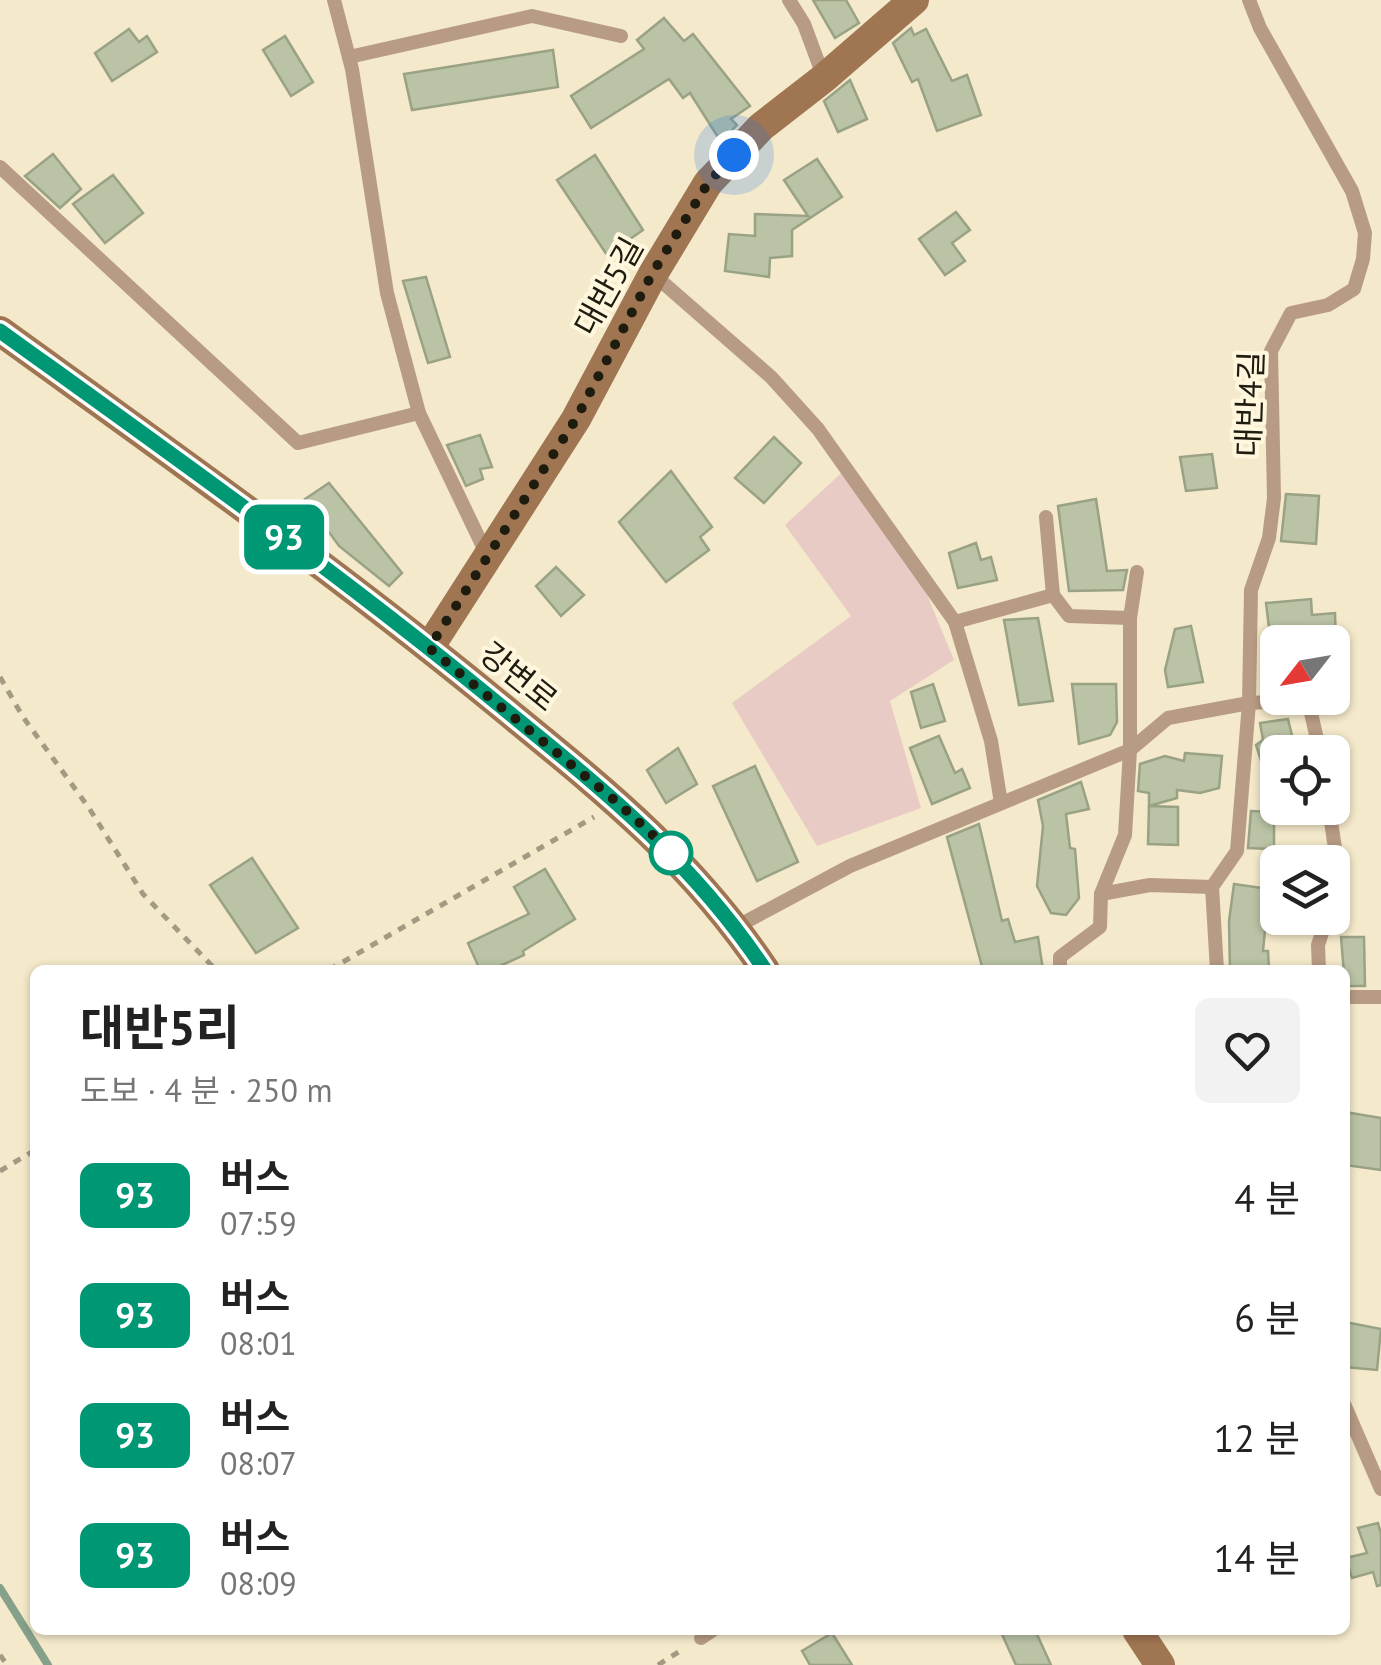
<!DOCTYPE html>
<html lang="ko">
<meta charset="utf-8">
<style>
:root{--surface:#fff;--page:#f2f2f2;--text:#222;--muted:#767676}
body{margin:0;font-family:"PT Sans","Noto Sans KR",sans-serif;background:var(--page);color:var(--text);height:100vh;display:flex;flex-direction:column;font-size:38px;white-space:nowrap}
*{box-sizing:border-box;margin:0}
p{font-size:32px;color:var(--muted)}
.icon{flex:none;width:55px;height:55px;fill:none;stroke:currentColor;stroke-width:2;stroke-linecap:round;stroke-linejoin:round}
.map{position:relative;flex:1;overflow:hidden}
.panel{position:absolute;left:30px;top:965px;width:1320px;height:670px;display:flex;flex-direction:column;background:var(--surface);border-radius:15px;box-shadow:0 2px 8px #0004}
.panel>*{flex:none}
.badge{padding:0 20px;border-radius:15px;font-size:35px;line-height:65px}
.needle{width:65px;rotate:239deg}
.buttons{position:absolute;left:1260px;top:625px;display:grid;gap:20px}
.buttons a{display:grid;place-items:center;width:90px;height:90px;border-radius:15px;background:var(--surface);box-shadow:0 2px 8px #0004;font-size:50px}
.you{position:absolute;width:50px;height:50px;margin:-25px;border:8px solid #fff;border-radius:50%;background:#1a73e8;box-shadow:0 0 0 15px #1a73e833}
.map>.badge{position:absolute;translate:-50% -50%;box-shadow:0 0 0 5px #fff}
.round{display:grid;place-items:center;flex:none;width:105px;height:105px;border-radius:15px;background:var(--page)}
.overview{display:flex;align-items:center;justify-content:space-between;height:170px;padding:0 50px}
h1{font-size:48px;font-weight:700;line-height:75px}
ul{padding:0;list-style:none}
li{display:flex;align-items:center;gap:30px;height:120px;padding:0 50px}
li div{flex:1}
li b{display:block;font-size:38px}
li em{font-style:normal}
li .badge{min-width:110px;font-weight:700;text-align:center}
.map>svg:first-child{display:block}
</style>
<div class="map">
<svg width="1381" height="1665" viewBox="0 0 1381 1665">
<rect width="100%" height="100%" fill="#f4e9ca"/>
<path fill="#e9cbc6" d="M850,465L914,563L954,660L890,701L921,808L817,846L732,703L851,616L785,525Z"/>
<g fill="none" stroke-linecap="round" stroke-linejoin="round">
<path stroke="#85a18a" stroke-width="8" d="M0,1588L48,1665"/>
</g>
<g fill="#bac3a5" stroke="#99a285" stroke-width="2.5">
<path d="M813,0H846L859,23L835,38Z"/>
<path d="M664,18L684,41L693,34L750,106L731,119L737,125L721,142L690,93L683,98L669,79L591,128L571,96L644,49L637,40Z"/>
<path d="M911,28L914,35L926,29L952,81L967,75L981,115L937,131L918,79L912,82L893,43Z"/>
<path d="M129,29L139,42L147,36L157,52L112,81L95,53Z"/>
<path d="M285,36L313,82L291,96L263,50Z"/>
<path d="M553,50L558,87L412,110L404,74Z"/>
<path d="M850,80L867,119L838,132L824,101Z"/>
<path d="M53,154L81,189L60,208L25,176Z"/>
<path d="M595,155L643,230L607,255L557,180Z"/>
<path d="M817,159L842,197L792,230V256L770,258L769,277L725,271L729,234L755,236V214L808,216L784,180Z"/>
<path d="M113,175L143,213L105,243L73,204Z"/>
<path d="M956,212L970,230L952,243L965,261L945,275L919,239Z"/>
<path d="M426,277L450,357L428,363L403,281Z"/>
<path d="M480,435L492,467L480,469L483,479L466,486L447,445Z"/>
<path d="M774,437L801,463L764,503L735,478Z"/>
<path d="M1212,454L1217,488L1186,491L1180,457Z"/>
<path d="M671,471L712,527L700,537L709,550L666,582L619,522Z"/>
<path d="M329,483L402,573L389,586L339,546L305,499Z"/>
<path d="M1286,494L1319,496L1316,544L1281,541Z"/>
<path d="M1096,499L1107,571L1127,570L1123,590L1069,591L1058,506Z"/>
<path d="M976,543L981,560L991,557L997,580L958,588L949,553Z"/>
<path d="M556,567L584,595L561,616L536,586Z"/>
<path d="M1311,599L1312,615L1335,613L1336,642H1317V637L1271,644L1266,603Z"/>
<path d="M1038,618L1053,701L1019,705L1004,620Z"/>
<path d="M1191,626L1203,682L1168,687L1165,670L1175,629Z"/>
<path d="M933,684L945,721L921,728L911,692Z"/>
<path d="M1072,684H1116L1117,722L1110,735L1079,744Z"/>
<path d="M1288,719L1296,752H1278V798H1273L1256,745L1263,740L1260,723Z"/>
<path d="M939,736L955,773L962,769L970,788L932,804L910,748Z"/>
<path d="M678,748L697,784L666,803L647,770Z"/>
<path d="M1185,753L1222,756L1219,788L1200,793L1177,790V798L1149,806V793L1138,791L1140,764L1165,756L1184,761Z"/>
<path d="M755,766L798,862L757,881L713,786Z"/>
<path d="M1081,782L1089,809L1066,814L1070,848L1075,849L1079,898L1066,915L1051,913L1037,886L1043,826L1038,800Z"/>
<path d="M1149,806L1178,807V845L1148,844Z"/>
<path d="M1251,811L1274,812V849L1248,848Z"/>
<path d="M979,824L1002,921L1008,919L1015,942L1038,937L1043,970H983L947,837Z"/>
<path d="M252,858L298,928L256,953L210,885Z"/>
<path d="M545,869L575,919L523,951L524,955L491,970H480L468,943L529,914L514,887Z"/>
<path d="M1234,884L1269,889L1263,951H1268L1269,970H1230L1229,921Z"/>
<path d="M1341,937H1364L1365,986H1345Z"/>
<path d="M1345,1112L1381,1118V1170L1345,1165Z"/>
<path d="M1345,1322L1381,1329L1377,1370L1345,1367Z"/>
<path d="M1378,1523L1381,1534V1585L1377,1586L1373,1572L1352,1578L1346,1558L1367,1553L1358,1528Z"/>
<path d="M1000,1630H1035L1051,1665H1016Z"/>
<path d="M832,1633L852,1665H810L802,1651Z"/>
</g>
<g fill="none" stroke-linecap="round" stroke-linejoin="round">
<g stroke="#a29a83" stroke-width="5" stroke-dasharray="8 8" stroke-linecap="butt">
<path d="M0,677L23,717L89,808L143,894L216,970"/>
<path d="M329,970L594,817"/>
<path d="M0,1171L35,1150"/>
<path d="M0,1655L7,1665"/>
<path d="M658,1665L685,1648"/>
</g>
<g stroke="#b89b84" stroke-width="14">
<path d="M334,0L352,69L387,293L419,413"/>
<path d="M789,0L804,24L824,78"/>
<path d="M1249,0L1260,28L1352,191L1365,233L1363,259L1354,289L1328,305L1291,313L1271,351L1274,498L1269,538L1251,590L1249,703L1308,700L1320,752"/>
<path d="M349,57L532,16L621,36"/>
<path d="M0,167L298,443L419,413L487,555"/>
<path d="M653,274L771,377L818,429L955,622L991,741L1001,803"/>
<path d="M1053,595L1069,616L1130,618"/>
<path d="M955,622L1053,595L1046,517"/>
<path d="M1329,808L1337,862L1332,894"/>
<path d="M1101,894L1150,885L1212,887"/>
<path d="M736,927L850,866L1130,750V618L1137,572"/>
<path d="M1060,970V957L1100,927L1101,894L1125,835L1130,750L1168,718L1249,703L1237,851L1212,887L1217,970"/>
<path d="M1319,970L1318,945L1327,918"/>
<path d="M1345,997H1381"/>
<path d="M1345,1406L1381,1489"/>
<path d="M701,1638L713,1630"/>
</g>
<g stroke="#9f7552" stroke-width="30">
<path d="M0,331C166,451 333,569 492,699C597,785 688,855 765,970"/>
<path d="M429,648L576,419L653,274L708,183L761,127L824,78L914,0"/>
<path d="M1137,1630L1160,1665"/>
</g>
</g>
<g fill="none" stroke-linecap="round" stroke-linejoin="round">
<defs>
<path id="line" d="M0,331C164,449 329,566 486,694C592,781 687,853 765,970"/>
</defs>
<use href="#line" stroke="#fff" stroke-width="22"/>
<use href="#line" stroke="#009775" stroke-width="15"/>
<path stroke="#1e1b0f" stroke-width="10" stroke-dasharray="0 18" d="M671,853L682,862L618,803L429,648L576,419L652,274L708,183L734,155"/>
</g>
<circle fill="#fff" stroke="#009775" stroke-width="5" cx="671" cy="853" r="20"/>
<g text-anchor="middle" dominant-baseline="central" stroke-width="8" stroke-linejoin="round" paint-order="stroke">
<g font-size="32" fill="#1e1b0f" stroke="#fff6de">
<text transform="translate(608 286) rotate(-61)">대반5길</text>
<text transform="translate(1249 404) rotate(-88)">대반4길</text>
<text transform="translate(519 676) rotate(39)">강변로</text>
</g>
</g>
</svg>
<div class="buttons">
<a><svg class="needle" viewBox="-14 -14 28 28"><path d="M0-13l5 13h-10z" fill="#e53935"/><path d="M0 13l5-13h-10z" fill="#767676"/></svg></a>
<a><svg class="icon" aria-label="locate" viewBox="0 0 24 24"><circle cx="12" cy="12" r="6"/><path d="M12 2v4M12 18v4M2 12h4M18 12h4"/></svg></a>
<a><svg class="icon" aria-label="layers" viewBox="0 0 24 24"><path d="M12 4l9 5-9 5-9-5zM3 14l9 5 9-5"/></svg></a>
</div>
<div class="you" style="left:734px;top:155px"></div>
<b class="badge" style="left:284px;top:537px;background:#009775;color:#fff">93</b>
<section class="panel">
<div class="overview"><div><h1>대반5리</h1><p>도보 · 4 분 · 250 m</p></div><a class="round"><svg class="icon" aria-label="heart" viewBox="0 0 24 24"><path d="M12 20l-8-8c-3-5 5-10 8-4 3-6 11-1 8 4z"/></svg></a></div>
<ul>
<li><span class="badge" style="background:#009775;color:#fff">93</span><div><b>버스</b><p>07:59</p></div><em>4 분</em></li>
<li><span class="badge" style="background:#009775;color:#fff">93</span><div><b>버스</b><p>08:01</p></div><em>6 분</em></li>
<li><span class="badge" style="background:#009775;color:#fff">93</span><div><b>버스</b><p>08:07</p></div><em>12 분</em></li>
<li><span class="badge" style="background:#009775;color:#fff">93</span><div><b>버스</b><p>08:09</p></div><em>14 분</em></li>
</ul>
</section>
</div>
